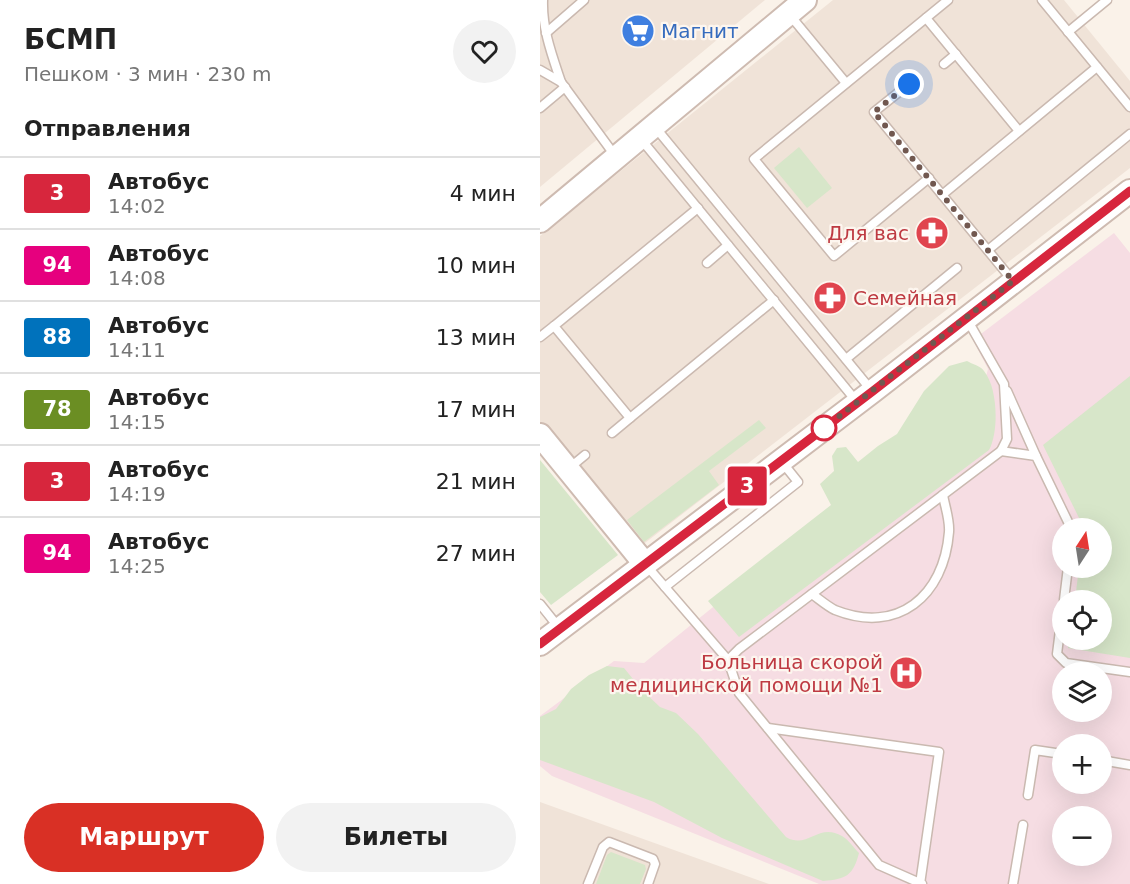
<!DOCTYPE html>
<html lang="ru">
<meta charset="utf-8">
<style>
:root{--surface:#fff;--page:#f2f2f2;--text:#222;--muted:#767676;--line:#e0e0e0;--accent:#d93025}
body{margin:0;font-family:"DejaVu Sans",sans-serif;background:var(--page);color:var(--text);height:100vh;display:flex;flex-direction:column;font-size:22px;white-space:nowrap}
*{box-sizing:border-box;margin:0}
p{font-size:20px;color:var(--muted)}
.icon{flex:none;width:33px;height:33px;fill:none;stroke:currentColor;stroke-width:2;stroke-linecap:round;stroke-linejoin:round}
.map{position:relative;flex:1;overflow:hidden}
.panel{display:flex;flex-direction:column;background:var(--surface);width:540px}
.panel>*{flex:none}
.badge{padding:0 12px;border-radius:4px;font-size:21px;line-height:39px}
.needle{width:39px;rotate:12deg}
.tools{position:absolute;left:512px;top:518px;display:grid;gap:12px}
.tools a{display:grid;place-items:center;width:60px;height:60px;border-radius:50%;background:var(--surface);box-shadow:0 6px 24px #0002;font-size:30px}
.you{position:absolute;width:30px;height:30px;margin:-15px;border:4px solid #fff;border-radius:50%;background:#1a73e8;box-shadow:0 0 0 9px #1a73e833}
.map>.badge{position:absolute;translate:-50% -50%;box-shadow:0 0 0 3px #fff}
h2{padding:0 24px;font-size:22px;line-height:54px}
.round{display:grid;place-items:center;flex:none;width:63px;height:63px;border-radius:32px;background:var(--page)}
.summary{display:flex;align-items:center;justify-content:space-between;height:102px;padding:0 24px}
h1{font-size:28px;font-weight:700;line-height:45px}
.cta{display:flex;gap:12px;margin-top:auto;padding:12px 24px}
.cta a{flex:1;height:69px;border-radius:36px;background:var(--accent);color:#fff;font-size:24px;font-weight:700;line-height:69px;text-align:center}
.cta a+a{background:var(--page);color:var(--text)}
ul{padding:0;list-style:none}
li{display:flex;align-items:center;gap:18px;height:72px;padding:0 24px;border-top:2px solid var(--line)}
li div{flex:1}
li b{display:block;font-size:22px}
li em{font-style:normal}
li .badge{min-width:66px;font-weight:700;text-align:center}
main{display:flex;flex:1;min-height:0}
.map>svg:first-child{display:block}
</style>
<main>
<section class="panel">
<div class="summary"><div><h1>БСМП</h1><p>Пешком · 3 мин · 230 m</p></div><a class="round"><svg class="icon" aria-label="heart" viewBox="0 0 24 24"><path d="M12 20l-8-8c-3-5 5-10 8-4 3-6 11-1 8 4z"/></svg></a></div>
<h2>Отправления</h2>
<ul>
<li><span class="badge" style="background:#d7263d;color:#fff">3</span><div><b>Автобус</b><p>14:02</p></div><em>4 мин</em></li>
<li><span class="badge" style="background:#e6007e;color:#fff">94</span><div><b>Автобус</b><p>14:08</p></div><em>10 мин</em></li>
<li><span class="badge" style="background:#0072bc;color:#fff">88</span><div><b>Автобус</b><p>14:11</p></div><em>13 мин</em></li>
<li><span class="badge" style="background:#6b8e23;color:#fff">78</span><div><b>Автобус</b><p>14:15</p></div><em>17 мин</em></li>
<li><span class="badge" style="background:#d7263d;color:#fff">3</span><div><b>Автобус</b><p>14:19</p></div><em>21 мин</em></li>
<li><span class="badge" style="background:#e6007e;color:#fff">94</span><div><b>Автобус</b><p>14:25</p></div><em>27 мин</em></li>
</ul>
<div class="cta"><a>Маршрут</a><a>Билеты</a></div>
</section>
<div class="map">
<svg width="590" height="884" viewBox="0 0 590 884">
<rect width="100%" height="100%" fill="#faf2e9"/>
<g fill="#f0e3d8">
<path d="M0,0H225L0,187Z"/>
<path d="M293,0H524L590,81V168L101,546L0,423V236Z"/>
<path d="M0,802L229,884H0Z"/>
</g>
<path fill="#f6dde3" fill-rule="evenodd" d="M574,233L590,253V884H279L12,776L0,766V716L74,661L104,663L443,388L448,369L433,340ZM522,528H561V567H522ZM522,600H561V639H522ZM522,672H561V711H522ZM522,744H561V783H522ZM522,816H561V855H522Z"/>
<g fill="#d7e6c9">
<path d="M259,147L292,188L267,208L234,168Z"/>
<path d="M427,361C432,364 441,366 444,371C458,388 459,432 449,450L199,637L168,601L291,505L280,484L294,471L292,456L297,448L306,447L318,462L338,446L357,434L384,391L409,366Z"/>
<path d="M590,376V658L528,648L529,639H561V600H535L539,567H561V528H544L503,445Z"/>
<path d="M219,420L226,428L169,471L179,485L104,542L87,520Z"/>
<path d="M0,460L78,555L11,605L0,592Z"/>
<path d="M67,666L84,668L102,690L120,707L136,713L158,734L246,837C268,850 278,822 302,836C308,839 314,848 319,853C313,876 306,879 283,881L182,838L114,802L0,760V717L16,709L31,689L49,675Z"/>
<path d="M71,852L105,865L106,869L100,884H56L67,855Z"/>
</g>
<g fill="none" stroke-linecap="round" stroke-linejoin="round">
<defs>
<g id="lane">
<path d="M3,0C2,29 12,55 21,82"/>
<path d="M502,0L590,107"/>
<path d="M249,14L306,83"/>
<path d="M386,18L479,131"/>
<path d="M528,32L567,0"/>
<path d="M6,33L44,0"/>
<path d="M404,64L416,54"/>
<path d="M0,70L21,82L76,157"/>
<path d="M369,84L334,112L473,281"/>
<path d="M0,108L25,87"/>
<path d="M115,127L332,391"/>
<path d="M100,138L317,402"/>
<path d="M389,178L294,256L214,159L408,0"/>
<path d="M402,195L557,67"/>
<path d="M158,208L14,326L90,418L234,300"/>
<path d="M448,250L590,134"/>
<path d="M167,263L188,245"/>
<path d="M0,337L14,326"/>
<path d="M306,359L417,268"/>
<path d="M467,391L496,456"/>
<path d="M72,433L90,418"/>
<path d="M461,451L496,456L531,528"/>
<path d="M28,469L45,455"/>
<path d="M106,565L125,587L258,482L242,462"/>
<path d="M125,587L188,660L199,693L339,865L382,884"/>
<path d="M272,594C279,599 287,606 295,610C358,635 404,596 409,532C410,520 405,507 403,495"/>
<path d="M524,600L528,567"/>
<path d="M0,604L20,629"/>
<path d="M522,614L517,654L526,663L590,672"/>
<path d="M188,660L199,649L461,451L467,439L464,384L428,321"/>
<path d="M228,728L399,752L380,884"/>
<path d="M561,760L590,765"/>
<path d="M488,795L495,750L522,754"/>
<path d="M48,884L63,847L69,842L113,859L115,864L108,884"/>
<path d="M473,884L483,825"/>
</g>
<g id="secondary">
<path d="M0,221L265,0"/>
<path d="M0,435L105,564"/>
<path d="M0,644L333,391L590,191"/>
</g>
</defs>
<use href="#lane" stroke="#cab9b0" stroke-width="11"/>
<use href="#secondary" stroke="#cebbb1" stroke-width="26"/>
<use href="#lane" stroke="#fff" stroke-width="8"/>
<use href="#secondary" stroke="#fff" stroke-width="22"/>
</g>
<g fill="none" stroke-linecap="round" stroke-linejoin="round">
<defs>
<path id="line" d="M0,644L333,391L590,191"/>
</defs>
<use href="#line" stroke="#fff" stroke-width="14"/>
<use href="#line" stroke="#d7263d" stroke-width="9"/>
<path stroke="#715850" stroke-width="6" stroke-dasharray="0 10.8" d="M284,428L279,432L473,281L334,112L369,84"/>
</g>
<defs>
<symbol id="supermarket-disc" viewBox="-11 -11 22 22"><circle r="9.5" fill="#3f7fe0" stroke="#fdf6ef"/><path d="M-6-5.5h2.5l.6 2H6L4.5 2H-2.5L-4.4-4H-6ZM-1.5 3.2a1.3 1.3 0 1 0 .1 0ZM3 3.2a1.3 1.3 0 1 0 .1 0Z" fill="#fff"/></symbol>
<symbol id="pharmacy-disc" viewBox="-11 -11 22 22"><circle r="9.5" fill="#e0444e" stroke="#fdf6ef"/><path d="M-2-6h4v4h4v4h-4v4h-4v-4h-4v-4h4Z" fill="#fff"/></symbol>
<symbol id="hospital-disc" viewBox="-11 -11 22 22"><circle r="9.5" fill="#e0444e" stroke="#fdf6ef"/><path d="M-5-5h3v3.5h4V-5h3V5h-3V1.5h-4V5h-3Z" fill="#fff"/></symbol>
</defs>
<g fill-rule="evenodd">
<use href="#supermarket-disc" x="79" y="12" width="38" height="38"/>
<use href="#pharmacy-disc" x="373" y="214" width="38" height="38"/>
<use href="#pharmacy-disc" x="271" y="279" width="38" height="38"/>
<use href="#hospital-disc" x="347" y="654" width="38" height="38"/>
</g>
<circle fill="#fff" stroke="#d7263d" stroke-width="3" cx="284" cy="428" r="12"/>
<g text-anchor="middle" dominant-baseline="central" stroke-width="4.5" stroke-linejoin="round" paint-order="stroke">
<g font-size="20" fill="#366cbe" stroke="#fdf6ef" text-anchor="start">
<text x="121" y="31">Магнит</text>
</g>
<g font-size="20" fill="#be3a42" stroke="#fdf6ef" text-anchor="end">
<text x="369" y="233">Для вас</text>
<text x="313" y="298" text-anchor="start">Семейная</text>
<text x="343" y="662">Больница скорой<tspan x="343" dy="23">медицинской помощи №1</tspan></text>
</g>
</g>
</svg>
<div class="tools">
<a><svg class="needle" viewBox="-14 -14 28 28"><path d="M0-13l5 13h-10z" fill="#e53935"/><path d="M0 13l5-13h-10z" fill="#767676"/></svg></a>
<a><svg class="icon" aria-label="locate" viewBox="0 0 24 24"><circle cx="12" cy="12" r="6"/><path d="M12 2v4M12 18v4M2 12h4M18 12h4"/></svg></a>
<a><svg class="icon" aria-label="layers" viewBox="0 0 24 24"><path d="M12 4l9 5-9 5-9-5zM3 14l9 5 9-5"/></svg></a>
<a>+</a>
<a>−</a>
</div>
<div class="you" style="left:369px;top:84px"></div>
<b class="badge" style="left:207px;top:486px;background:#d7263d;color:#fff">3</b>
</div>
</main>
